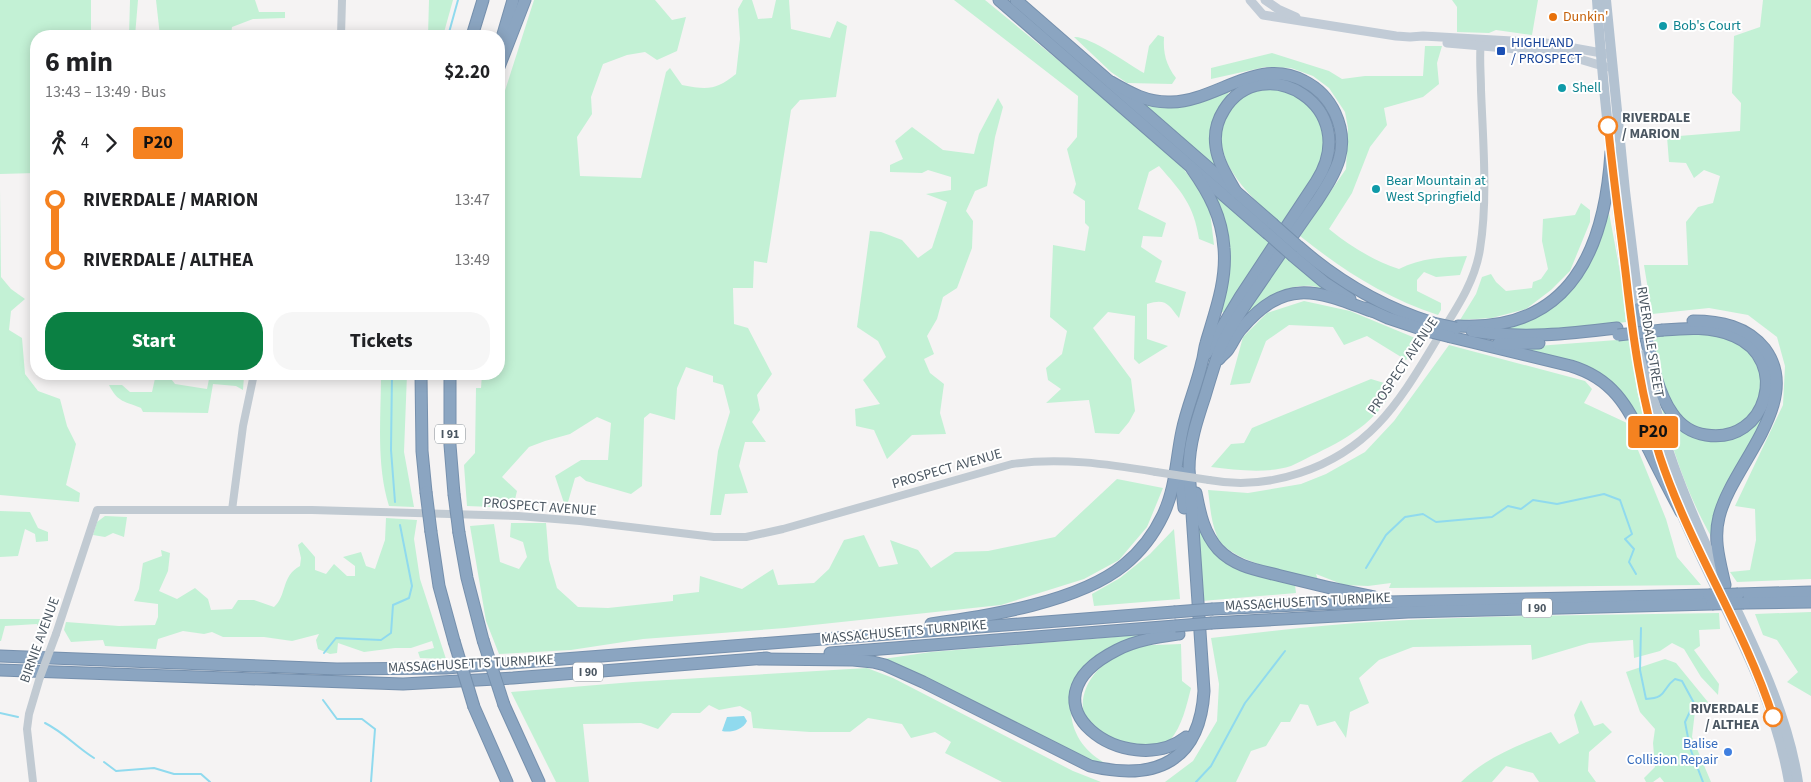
<!DOCTYPE html>
<meta charset="utf-8">
<style>
:root{--surface:#fff;--page:#f6f6f6;--text:#202124;--muted:#757577;--accent:#0b8043}
body{margin:0;font-family:"Source Sans 3",sans-serif;background:var(--page);color:var(--text);height:100vh;display:flex;flex-direction:column;font-size:19px;white-space:nowrap}
*{box-sizing:border-box;margin:0}
p{font-size:16px;color:var(--muted)}
.icon{flex:none;width:28px;height:28px;fill:none;stroke:currentColor;stroke-width:2;stroke-linecap:round;stroke-linejoin:round}
.map{position:relative;flex:1;overflow:hidden}
.side{position:absolute;left:30px;top:30px;width:475px;height:350px;display:flex;flex-direction:column;background:var(--surface);border-radius:20px;box-shadow:0 2px 12px #0003}
.side>*{flex:none}
.badge{padding:0 10px;border-radius:4px;font-size:18px;line-height:32px}
.map>.badge{position:absolute;translate:-50% -50%;box-shadow:0 0 0 2px #fff}
.legs{display:flex;align-items:center;gap:8px;height:55px;padding:0 15px;font-size:16px}
.legs p{margin-inline-start:auto}
.summary{display:flex;align-items:center;justify-content:space-between;height:85px;padding:0 15px}
h1{font-size:28px;font-weight:700;line-height:38px}
.action{display:flex;gap:10px;margin-top:auto;padding:10px 15px}
.action a{flex:1;height:58px;border-radius:20px;background:var(--accent);color:#fff;font-size:20px;font-weight:700;line-height:58px;text-align:center}
.action a+a{background:var(--page);color:var(--text)}
ul{padding:0 15px;list-style:none}
li{display:flex;align-items:center;gap:18px;height:60px;font-size:19px}
li i{display:grid;place-items:center;width:8px;height:100%;margin:0 6px;background:currentColor}
li i::after{content:'';width:12px;height:12px;margin:-6px;border:4px solid;border-radius:50%;background:var(--surface)}
li p{margin-inline-start:auto}
li:first-child i{background:linear-gradient(#0000 50%,currentColor 0)}
li:last-child i{background:linear-gradient(currentColor 50%,#0000 0)}
.map>svg:first-child{display:block}
</style>
<div class="map">
<svg width="1811" height="782" viewBox="0 0 1811 782">
<rect width="100%" height="100%" fill="#f5f3f3"/>
<g fill="#c3f1d5">
<path d="M0,0H91V36H36V173L0,174Z"/>
<path d="M130,0H138L135,36H129Z"/>
<path d="M156,0H255L259,12H285V18L253,19L232,27L231,36H160Z"/>
<path d="M429,0H453L443,36H428Z"/>
<path d="M534,0H655L672,20L686,17L677,51L657,60L645,52L627,55L603,64L591,97L592,114L577,137L580,176L641,178L666,72L670,68L682,85C708,90 716,90 736,74L740,39L738,9L743,0H752L758,19L772,18L776,0H789L791,29L830,38L837,21L847,26L836,97L800,100L791,110L767,263L754,261L753,288H733L734,324L748,328L772,374L757,395L760,410L752,422L766,442H745L739,466L748,493L725,494L721,515H710L718,451L730,412L723,385L713,382V376L686,367L677,388L675,420L650,413L644,418L642,486L631,494L586,481L580,476L575,478L566,509L555,476L581,460H608L611,423L597,417L570,434L545,441L529,447L502,477L517,491L513,508L467,506L464,465L475,453L476,388H481L482,374H499V118L501,103Z"/>
<path d="M954,0H985L1114,106L1180,164L1209,203L1214,245L1199,239C1194,205 1181,191 1159,166L1149,172L1138,209L1166,223L1162,237L1143,236L1141,247L1162,261L1155,282L1186,292L1179,318C1168,304 1166,298 1147,304V339L1168,346L1139,364L1134,359L1135,316L1108,312L1093,328L1131,379L1135,411L1129,422L1119,434L1095,433L1089,400L1046,403L1061,389L1048,380L1046,368L1062,354L1067,331L1050,317L1053,245L1085,251L1089,227L1085,223V201L1073,193L1076,184L1067,149L1077,137L1078,96Z"/>
<path d="M1452,0H1538L1532,35L1496,30L1489,33L1457,32V7Z"/>
<path d="M1763,0H1811V579L1737,582L1730,572L1750,570L1756,540L1755,509L1735,506L1783,405L1785,366L1777,337L1748,315L1709,308L1652,314L1644,265H1688L1686,222L1698,207L1713,203L1720,176L1704,170L1694,178L1686,163L1669,162L1667,137L1740,131L1741,103L1732,93L1734,36L1760,27Z"/>
<path d="M1158,35L1164,37C1163,53 1166,65 1176,78L1172,84L1127,83L1111,72L1074,37C1090,36 1128,64 1144,73L1149,46Z"/>
<path d="M1425,46H1442L1437,63L1439,84L1423,97L1384,108L1387,125L1370,147L1352,193L1329,229C1350,246 1374,261 1399,269C1421,258 1443,257 1467,256L1460,275L1436,277L1424,272L1417,280V291L1441,303V310L1438,315C1384,297 1344,271 1300,236L1346,169L1348,128L1345,112L1329,88L1313,76L1291,68L1265,67L1211,79V68L1272,53L1329,71L1342,79L1365,76H1423Z"/>
<path d="M1239,87L1228,93V96L1220,107L1216,164L1213,167L1138,102Z"/>
<path d="M1271,88C1276,89 1284,89 1289,91C1318,103 1332,135 1321,164C1312,186 1295,206 1282,225C1252,198 1208,161 1225,117C1232,98 1252,91 1271,88Z"/>
<path d="M998,98L1003,107L995,137L987,186L975,191L966,211L973,221L972,248L957,288L943,297L937,319L927,336L934,354L924,359L930,373L944,384L940,413L946,434L912,435L887,459L874,430L856,426L855,409L880,404L863,380L886,357L878,341L857,327L870,231L881,232L902,240L918,258L932,248L947,202L926,194L951,190V177L928,170L922,173L890,172V165L903,159L895,141L912,127L943,150L974,154L979,134Z"/>
<path d="M0,189L1,277L11,289L25,299L11,311L9,330L22,338L25,374L38,391L60,399L67,426L76,444L66,485L80,493L79,502L0,495Z"/>
<path d="M1216,196L1269,242L1268,246L1225,313L1219,311L1224,292Z"/>
<path d="M1581,203L1590,210V222L1570,271L1551,290L1526,309L1492,318L1460,320L1476,294L1482,277L1491,274L1496,282L1506,291L1532,288L1533,282L1541,279L1548,269L1542,241L1543,219L1575,215Z"/>
<path d="M1609,213L1621,277L1626,322C1582,328 1537,333 1493,328L1560,299L1602,227Z"/>
<path d="M1283,254L1331,292C1325,290 1318,287 1312,286C1285,284 1263,300 1243,316Z"/>
<path d="M1304,301L1350,311L1420,340L1406,360L1367,336L1344,345L1333,327L1289,325L1266,341L1250,383L1230,385L1243,337L1267,313Z"/>
<path d="M1708,332C1718,335 1739,341 1747,348C1755,355 1758,363 1761,374C1775,425 1704,454 1673,406C1660,386 1657,359 1653,336Z"/>
<path d="M1630,339L1637,390L1650,443C1641,427 1634,408 1622,393C1600,364 1558,359 1525,350L1523,347Z"/>
<path d="M1449,345L1585,381L1592,389L1584,403L1627,423L1666,519L1677,557L1701,585L1389,588L1391,583L1368,586L1344,585L1316,574L1318,580C1293,574 1226,561 1217,536C1211,522 1210,505 1208,490L1248,493L1301,484L1326,474L1365,452L1394,421Z"/>
<path d="M156,374H169L168,375L175,384L207,389L210,374L232,377L233,374L244,376L243,390L236,386L213,384L208,413L143,412L141,408C125,401 118,403 109,385H122L130,392H152Z"/>
<path d="M381,374H407L404,452L414,507L389,506C376,464 381,417 381,374Z"/>
<path d="M1371,379L1394,386C1380,421 1343,441 1311,456C1305,459 1298,463 1291,466C1266,474 1236,470 1211,467L1231,444L1244,443L1252,428Z"/>
<path d="M1657,390L1673,421L1719,440L1770,401L1712,538C1685,491 1670,442 1657,390Z"/>
<path d="M1117,479L1163,488L1147,527L1119,560L1084,579L1001,605L785,628L643,639L571,650L499,654L486,621L470,526L494,524L500,562L519,569L527,557L523,542L510,537L511,523H546L549,560L557,588L578,607L608,608L673,601V595L699,592L700,576L742,589L773,569L778,585L814,583L829,569L844,540L864,535L879,567L898,564L890,540L918,550L931,568L955,552L988,551L1055,537Z"/>
<path d="M0,511L30,512L38,528L48,532V541L36,542L35,534L25,529L18,556L0,557Z"/>
<path d="M105,516L127,517L124,537L113,533L105,537L93,535L97,522Z"/>
<path d="M386,518L417,520L414,539L420,579L446,659L420,658L418,652L434,648L432,641L411,648H395L364,652L338,643L337,653L330,654L318,649L316,640L319,634L292,641L264,637H223L212,632L204,634L183,631L158,639L156,649L105,646L103,640L71,642L64,630L66,622L119,626L155,625L158,617V604L134,601L139,589L143,563L162,556L161,550L170,553L168,571L159,591L177,599L195,588L208,599L211,610L232,609L238,600H254L274,607C287,596 281,576 300,566L301,558L298,545L302,542L315,557V570L326,574L334,564L347,576H355V566L343,557L361,552L366,566L375,569L385,540Z"/>
<path d="M1199,527L1219,557L1231,566L1295,585L1296,593L1202,601L1196,528Z"/>
<path d="M1174,529L1180,599L1094,606L1092,594L1120,578L1150,554Z"/>
<path d="M1811,612V696L1787,682L1798,672L1777,640L1763,635L1755,614Z"/>
<path d="M1719,613L1720,629L1699,630L1700,646L1694,650L1719,684L1718,695L1701,677L1684,649L1672,643L1660,651L1634,658L1633,640L1589,643L1532,660L1531,645L1413,647L1379,660L1359,678L1369,703L1350,712L1346,738L1335,721L1317,726L1308,705L1300,704L1290,722H1281L1266,746L1251,751L1236,782H1165L1193,761L1217,721L1219,684L1211,638C1270,631 1330,624 1389,621C1499,615 1609,615 1719,613Z"/>
<path d="M0,619H44L50,625L42,639L37,624L5,626L1,641H0Z"/>
<path d="M1151,634C1130,640 1110,646 1093,660C1086,672 1077,685 1072,698C1070,702 1071,708 1071,713C1073,738 1089,756 1111,766H1099L883,659L931,652Z"/>
<path d="M1181,644L1182,681L1191,688C1187,704 1182,727 1170,740C1123,782 1051,720 1098,670C1107,661 1116,652 1128,648C1142,644 1166,645 1181,644Z"/>
<path d="M1665,659L1676,663L1712,707L1702,706L1695,711L1692,737L1711,782H1664L1660,777L1653,782H1646L1644,778L1655,767L1653,743L1655,729L1640,712L1626,672Z"/>
<path d="M867,668L893,678L1073,771L1101,782H1002L945,753L951,742L935,732L911,738L902,724L868,718L850,732H810L753,728L751,712L740,706L719,710L709,705L700,713H672L658,729L641,723L583,724L589,782H556L511,692L633,682Z"/>
<path d="M1581,700L1594,726L1603,723L1612,732L1589,752L1588,771L1596,782H1539L1533,773L1506,766L1492,782H1461C1486,757 1519,745 1551,732L1559,744L1579,733L1574,715Z"/>
</g>
<path fill="#90daee" d="M744,716L747,721C743,730 730,733 722,731L727,717Z"/>
<g fill="none" stroke-linecap="round" stroke-linejoin="round">
<g stroke="#90daee" stroke-width="2">
<path d="M448,36L458,0"/>
<path d="M392,374L391,450L395,502"/>
<path d="M1366,568L1386,535L1405,517L1423,514L1436,522L1492,517L1508,506L1521,509L1533,500L1557,504L1604,494L1620,500L1632,534L1625,539L1634,549L1629,562L1636,574"/>
<path d="M1641,628L1640,670L1646,699C1668,698 1661,689 1675,679L1682,681L1694,703L1685,722L1690,748L1703,782"/>
<path d="M324,653L336,638L381,640L391,633L393,605L409,598L412,586L400,525"/>
<path d="M323,700L337,719H362L375,729L371,782"/>
<path d="M0,713L18,717"/>
<path d="M45,723C65,733 76,747 94,758"/>
<path d="M104,762L116,771L154,768L174,774H201L210,782"/>
<path d="M1196,782L1211,766L1245,703L1285,651"/>
</g>
<defs>
<g id="motorway">
<path d="M999,0L1267,233"/>
<path d="M1016,0L1273,224"/>
<path d="M472,36L483,0"/>
<path d="M501,41L513,0"/>
<path d="M499,67L525,0"/>
<path d="M1299,247C1339,282 1382,307 1433,323"/>
<path d="M1293,256L1324,282L1350,299"/>
<path d="M1366,308L1388,318L1427,331"/>
<path d="M1639,308C1647,338 1654,388 1672,413C1680,425 1692,433 1706,435C1767,445 1791,360 1734,336C1712,326 1686,328 1663,330"/>
<path d="M1693,321C1720,321 1747,326 1765,349C1804,402 1731,466 1719,517C1713,540 1720,562 1725,585"/>
<path d="M1458,326C1571,332 1605,249 1611,152"/>
<path d="M1472,331C1521,339 1568,334 1617,328"/>
<path d="M1451,337L1571,366C1617,380 1629,411 1649,450C1659,471 1670,491 1681,512"/>
<path d="M1498,344L1539,343"/>
<path d="M1206,354L1240,297L1316,182C1365,106 1262,48 1224,110C1217,121 1214,134 1216,147C1218,163 1228,178 1236,192"/>
<path d="M1219,359C1222,355 1227,352 1229,348C1234,341 1236,334 1242,328C1286,277 1317,291 1371,311"/>
<path d="M421,374L422,451L426,492"/>
<path d="M450,374V445L454,494"/>
<path d="M1180,472L1184,508"/>
<path d="M1196,493C1200,514 1204,533 1218,549C1235,567 1258,570 1281,576C1312,584 1343,591 1374,597"/>
<path d="M431,532L439,586L454,641"/>
<path d="M459,533L467,578L483,640"/>
<path d="M1738,594L1811,592"/>
<path d="M1744,603L1811,602"/>
<path d="M1213,609L1341,603L1709,595"/>
<path d="M1212,623L1408,612L1712,604"/>
<path d="M931,624C988,616 1079,602 1124,565C1140,552 1154,534 1163,515C1176,488 1176,459 1182,431C1187,407 1197,385 1202,362C1204,356 1204,349 1206,343C1215,312 1227,281 1224,248C1222,217 1209,193 1192,169"/>
<path d="M1179,634C1158,637 1136,640 1117,650C1012,703 1129,782 1186,737"/>
<path d="M830,653L1175,626"/>
<path d="M0,656L337,669L446,668L1174,612"/>
<path d="M759,659L853,660L873,662L885,665L923,682L1090,766C1158,782 1200,760 1204,691L1189,469C1189,444 1197,420 1205,396C1210,379 1215,362 1221,346C1231,324 1246,304 1259,285C1278,257 1297,229 1317,201C1336,172 1351,148 1335,113C1329,100 1318,88 1304,81C1257,56 1218,101 1171,102C1148,103 1130,93 1111,82"/>
<path d="M0,670L403,684L513,678L767,658"/>
<path d="M504,705L539,782"/>
<path d="M474,707L507,782"/>
</g>
</defs>
<use href="#motorway" stroke="#7690ad" stroke-width="13"/>
<g stroke="#c1cad2" stroke-width="8">
<path d="M341,36L342,0"/>
<path d="M1209,480C1269,491 1335,469 1378,424C1401,400 1419,369 1436,341C1454,312 1475,283 1480,249C1488,200 1483,141 1481,90C1481,74 1479,57 1481,41"/>
<path d="M232,510L243,426L254,374"/>
<path d="M56,634L97,510H312L518,516L580,521L714,537H746L783,529L1012,464C1060,457 1108,464 1156,472"/>
<path d="M33,782L27,729L29,714L40,677"/>
</g>
<g stroke="#c1cbd6" stroke-width="9">
<path d="M1250,0L1263,15L1396,36L1410,37L1423,36L1546,43L1607,54"/>
<path d="M1265,0L1278,9L1296,17"/>
<path d="M1447,43L1517,49H1546L1606,67"/>
</g>
<g stroke="#b3c2d1" stroke-width="10">
<path d="M1597,0C1602,83 1612,166 1622,248C1632,326 1640,404 1668,478"/>
<path d="M1606,0L1625,191L1640,315"/>
<path d="M1645,354C1656,432 1686,502 1719,574"/>
<path d="M1678,506C1716,598 1772,682 1789,782"/>
<path d="M1731,598C1759,657 1788,717 1798,782"/>
</g>
<use href="#motorway" stroke="#8ba5c1" stroke-width="11"/>
<defs>
<g id="motorway-bridge">
<path d="M1273,224L1299,247"/>
<path d="M1267,233L1293,256"/>
<path d="M1433,323L1456,328"/>
<path d="M1427,331L1451,337"/>
<path d="M1618,335L1663,330"/>
<path d="M426,492L431,532"/>
<path d="M454,494L459,533"/>
<path d="M1709,595L1738,594"/>
<path d="M1712,604L1744,603"/>
<path d="M1174,612L1213,609"/>
<path d="M1175,626L1212,623"/>
<path d="M483,640L504,705"/>
<path d="M454,641L474,707"/>
</g>
</defs>
<use href="#motorway-bridge" stroke="#7690ad" stroke-width="13" stroke-linecap="butt"/>
<g stroke="#c1cad2" stroke-width="8">
<path d="M1156,472L1209,480"/>
<path d="M40,677L56,634"/>
</g>
<use href="#motorway-bridge" stroke="#8ba5c1" stroke-width="11"/>
</g>
<g fill="none" stroke-linecap="round" stroke-linejoin="round">
<defs>
<path id="line-1" d="M1608,126C1613,176 1620,226 1626,276C1633,337 1641,399 1660,457C1690,547 1744,627 1773,717"/>
</defs>
<use href="#line-1" stroke="#fff" stroke-width="11"/>
<use href="#line-1" stroke="#f58220" stroke-width="8"/>
</g>
<circle fill="#e8710a" stroke="#fff" stroke-width="2" cx="1553" cy="17" r="5"/>
<g fill="#0f9aa8" stroke="#fff" stroke-width="2">
<circle cx="1663" cy="26" r="5"/>
<circle cx="1562" cy="88" r="5"/>
<circle cx="1376" cy="189" r="5"/>
</g>
<rect fill="#1a4fb4" stroke="#fff" stroke-width="2" x="1496" y="46" width="10" height="10" rx="2.5"/>
<g fill="#fff" stroke="#f58220" stroke-width="2.5">
<circle cx="1608" cy="126" r="9"/>
<circle cx="1773" cy="717" r="9"/>
</g>
<circle fill="#3f7fe0" stroke="#fff" stroke-width="2" cx="1728" cy="752" r="5"/>
<g text-anchor="middle" dominant-baseline="central" stroke-width="4" stroke-linejoin="round" paint-order="stroke">
<g fill="#fff" stroke="#808990" stroke-width="1">
<rect x="435" y="424.5" width="30" height="19" rx="4"/>
<rect x="1522" y="598.5" width="30" height="19" rx="4"/>
<rect x="573" y="662.5" width="30" height="19" rx="4"/>
</g>
<g font-size="12" font-weight="bold" fill="#4a5661">
<text x="450" y="434">I 91</text>
<text x="1537" y="608">I 90</text>
<text x="588" y="672">I 90</text>
</g>
<g font-size="14" fill="#c56008" stroke="#fff" text-anchor="start">
<text x="1563" y="17">Dunkin'</text>
</g>
<g font-size="14" fill="#0d838f" stroke="#fff" text-anchor="start">
<text x="1673" y="26">Bob's Court</text>
<text x="1572" y="88">Shell</text>
<text x="1386" y="181">Bear Mountain at<tspan x="1386" dy="16">West Springfield</tspan></text>
</g>
<g font-size="14" fill="#164399" stroke="#fff" text-anchor="start">
<text x="1511" y="43">HIGHLAND<tspan x="1511" dy="16">/ PROSPECT</tspan></text>
</g>
<g font-size="14" font-weight="bold" fill="#4a5661" stroke="#fff" text-anchor="start">
<text x="1622" y="118">RIVERDALE<tspan x="1622" dy="16">/ MARION</tspan></text>
<text x="1759" y="709" text-anchor="end">RIVERDALE<tspan x="1759" dy="16">/ ALTHEA</tspan></text>
</g>
<g font-size="14" fill="#4a5661" stroke="#fff">
<text transform="translate(1650 342) rotate(81)">RIVERDALE STREET</text>
<text transform="translate(1403 366) rotate(-56)">PROSPECT AVENUE</text>
<text transform="translate(947 469) rotate(-16)">PROSPECT AVENUE</text>
<text transform="translate(540 507) rotate(4)">PROSPECT AVENUE</text>
<text transform="translate(1308 602) rotate(-3)">MASSACHUSETTS TURNPIKE</text>
<text transform="translate(904 632) rotate(-5)">MASSACHUSETTS TURNPIKE</text>
<text transform="translate(40 640) rotate(-70)">BIRNIE AVENUE</text>
<text transform="translate(471 664) rotate(-3)">MASSACHUSETTS TURNPIKE</text>
</g>
<g font-size="14" fill="#366cbe" stroke="#fff" text-anchor="end">
<text x="1718" y="744">Balise<tspan x="1718" dy="16">Collision Repair</tspan></text>
</g>
</g>
</svg>
<b class="badge" style="left:1653px;top:432px;background:#f58220;color:#111">P20</b>
<section class="side">
<div class="summary"><div><h1>6 min</h1><p>13:43 – 13:49 · Bus</p></div><b>$2.20</b></div>
<div class="legs"><svg class="icon" aria-label="walk" viewBox="0 0 24 24"><circle cx="13" cy="4" r="2"/><path d="M13 8l-2 6 4 7M11 14l-3 7M7 12l3-4h3l4 4"/></svg>4<svg class="icon" aria-label="forward" viewBox="0 0 24 24"><path d="M9 5l7 7-7 7"/></svg><b class="badge" style="background:#f58220;color:#111">P20</b></div>
<ul>
<li><i style="color:#f58220"></i><b>RIVERDALE / MARION</b><p>13:47</p></li>
<li><i style="color:#f58220"></i><b>RIVERDALE / ALTHEA</b><p>13:49</p></li>
</ul>
<div class="action"><a>Start</a><a>Tickets</a></div>
</section>
</div>
